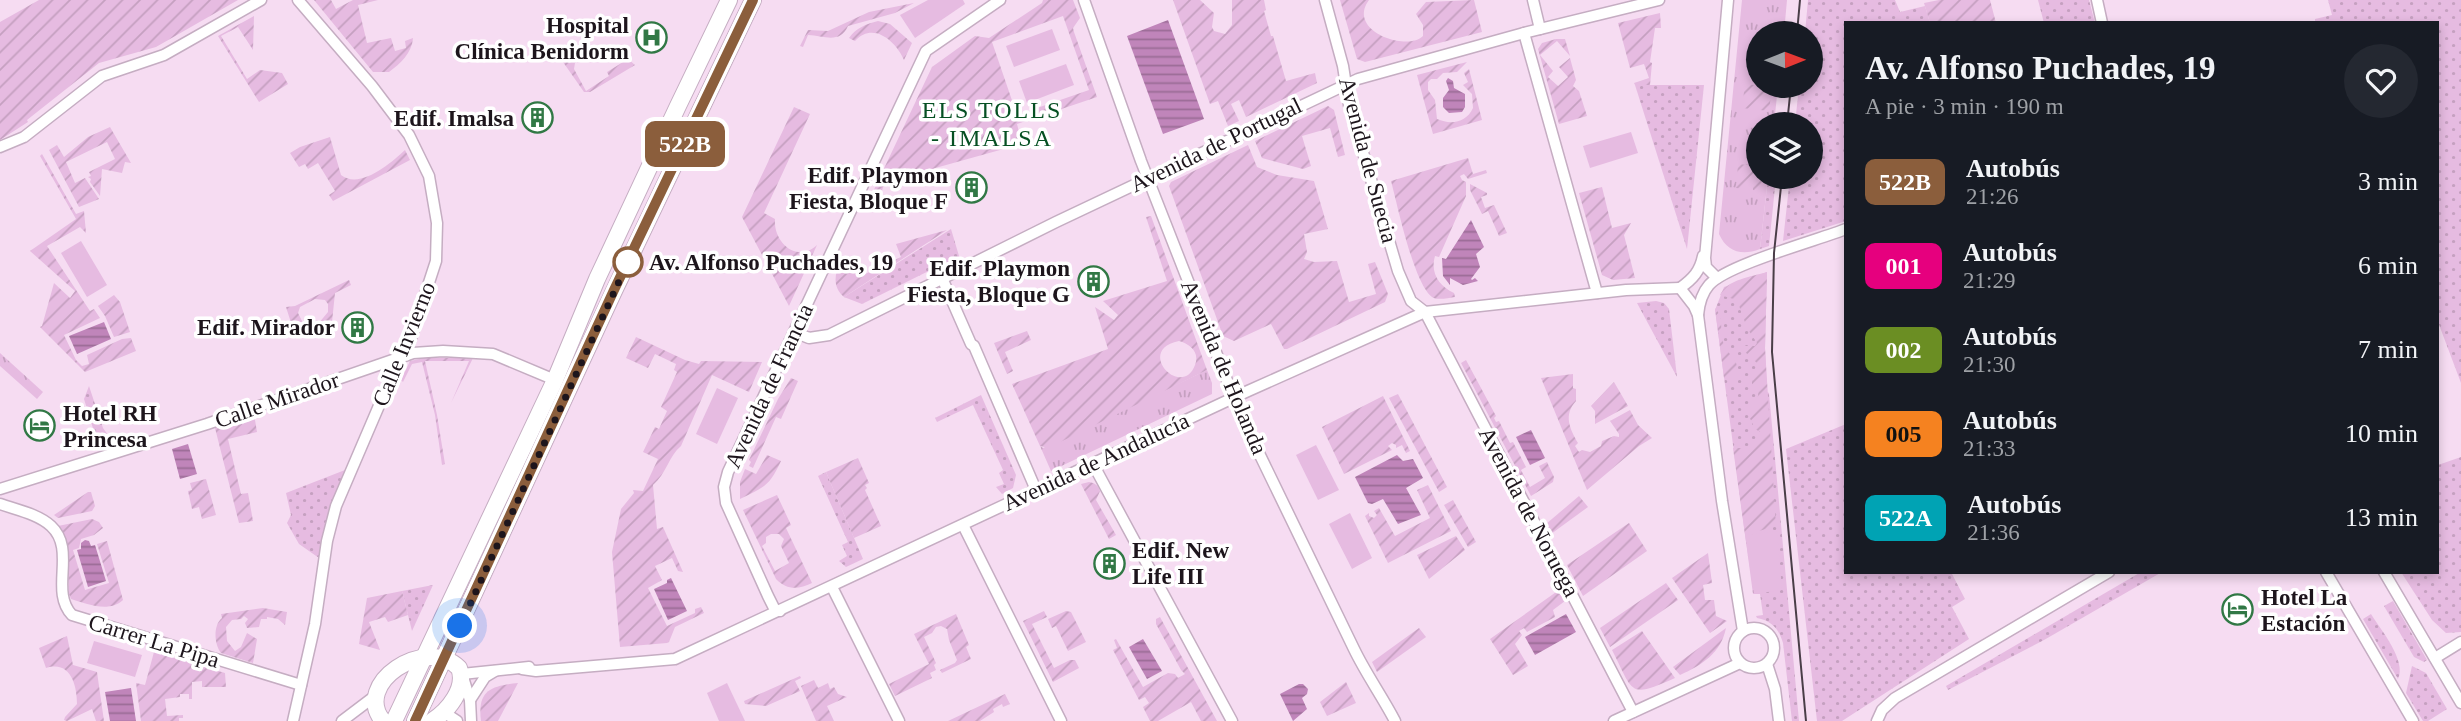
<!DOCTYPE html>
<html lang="es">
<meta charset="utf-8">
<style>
:root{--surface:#171b24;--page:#242831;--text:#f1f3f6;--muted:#9ea1a6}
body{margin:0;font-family:Georgia,serif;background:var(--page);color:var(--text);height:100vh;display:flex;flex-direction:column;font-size:26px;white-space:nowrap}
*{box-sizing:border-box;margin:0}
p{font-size:23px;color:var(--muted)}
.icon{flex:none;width:38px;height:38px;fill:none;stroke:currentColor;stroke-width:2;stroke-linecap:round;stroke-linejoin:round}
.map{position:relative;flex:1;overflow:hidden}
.side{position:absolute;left:1844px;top:21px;width:595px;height:553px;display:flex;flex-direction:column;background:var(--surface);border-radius:0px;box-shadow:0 4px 10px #0003}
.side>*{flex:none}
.badge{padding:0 14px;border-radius:10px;font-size:24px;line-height:46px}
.needle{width:46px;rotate:89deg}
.tools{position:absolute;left:1746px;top:21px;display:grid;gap:14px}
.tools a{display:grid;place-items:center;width:77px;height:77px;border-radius:50%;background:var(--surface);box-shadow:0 4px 10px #0003;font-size:35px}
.you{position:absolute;width:35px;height:35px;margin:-18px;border:5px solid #fff;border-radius:50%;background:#1a73e8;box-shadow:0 0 0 10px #1a73e833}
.map>.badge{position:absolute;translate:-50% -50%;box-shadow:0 0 0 4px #fff}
.round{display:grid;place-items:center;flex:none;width:74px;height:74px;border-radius:37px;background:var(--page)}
.head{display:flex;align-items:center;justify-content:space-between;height:119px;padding:0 21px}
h1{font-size:33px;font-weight:800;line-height:52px}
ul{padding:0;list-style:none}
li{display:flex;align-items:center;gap:21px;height:84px;padding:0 21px}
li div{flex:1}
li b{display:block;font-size:26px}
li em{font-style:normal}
li .badge{min-width:77px;font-weight:700;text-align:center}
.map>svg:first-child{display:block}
</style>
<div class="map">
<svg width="2461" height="721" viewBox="0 0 2461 721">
<defs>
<pattern id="grass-dots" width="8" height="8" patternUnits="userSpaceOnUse" patternTransform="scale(1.75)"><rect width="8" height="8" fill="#e6bbe1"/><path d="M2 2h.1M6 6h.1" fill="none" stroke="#c5a0c0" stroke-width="1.8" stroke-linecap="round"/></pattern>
<pattern id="park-tufts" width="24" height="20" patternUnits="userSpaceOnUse" patternTransform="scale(1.75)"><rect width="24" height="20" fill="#e6bbe1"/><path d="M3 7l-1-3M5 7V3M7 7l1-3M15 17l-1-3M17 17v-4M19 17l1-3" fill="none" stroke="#c5a0c0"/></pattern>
<pattern id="garden-furrows" width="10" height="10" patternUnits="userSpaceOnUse" patternTransform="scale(1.75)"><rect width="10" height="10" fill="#e6bbe1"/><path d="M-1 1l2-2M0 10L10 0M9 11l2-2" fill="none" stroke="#c5a0c0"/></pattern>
<pattern id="water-rules" width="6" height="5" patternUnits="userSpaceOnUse" patternTransform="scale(1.75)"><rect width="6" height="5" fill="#c085ba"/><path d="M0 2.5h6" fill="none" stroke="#9b6c96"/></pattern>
</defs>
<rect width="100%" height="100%" fill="#f6dcf2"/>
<g fill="url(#grass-dots)">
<path d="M1808,0H1895L1900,12L1925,6L1930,23H1846V221L1783,241L1790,177H1811V124H1795L1799,86H1811V33H1805Z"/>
<path d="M2038,0H2089L2095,23H2044Z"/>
<path d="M2328,0H2461V383L2438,322V23H2315V19L2332,15Z"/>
<path d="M1635,85H1704L1687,249Z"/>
<path d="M1768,177H1776L1769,246L1760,249Z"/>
<path d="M951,229L959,256L862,304L844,297Z"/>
<path d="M1767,272L1765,348L1767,392L1769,393L1799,721H1792L1783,643C1779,629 1772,621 1757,618L1756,616L1763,615L1760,594H1753L1715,310L1724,287Z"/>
<path d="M1656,301L1664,303L1669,309L1677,377L1637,303Z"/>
<path d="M89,386L103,428L108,435L96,438L84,399Z"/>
<path d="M981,395L1016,475L1013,488L1002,494L996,487L1004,484L999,473L1003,470L973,405L937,422L935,418Z"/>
<path d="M1846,424V572H1951L1965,599L1952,607L1969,639L1842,721H1817L1786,449Z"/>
<path d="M2461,457V632L2446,633L2432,620L2401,572H2438V465Z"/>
<path d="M345,470L327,517L319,558L299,544L287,523L291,515L286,493Z"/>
<path d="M826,472L863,559L846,567L839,561L847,556L842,545L848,542L818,476Z"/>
<path d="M2141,572H2162L2044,640L1948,690L1946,686Z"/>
<path d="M433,585L412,631L402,591Z"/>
<path d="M2393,601L2427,660L2424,662L2414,657L2384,606Z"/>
<path d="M2371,614C2381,630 2407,661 2398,679L2363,619Z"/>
<path d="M2412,666L2426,673L2447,709L2428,721H2423L2406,693Z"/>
</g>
<g fill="url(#park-tufts)">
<path d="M1742,0H1787L1784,33H1759V86H1778L1774,124H1759V177H1768L1760,249C1742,256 1727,252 1719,234Z"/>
<path d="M0,353L43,392L37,399L0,366Z"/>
<path d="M1207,370L1212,383V394L1051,471L1040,446L1043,448Z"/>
</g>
<g fill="url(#garden-furrows)" fill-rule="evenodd">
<path d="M39,0H238L156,47L99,63L27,120L28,122L0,140V22Z"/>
<path d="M314,0H331L336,9L353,0H378L358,5L367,43L391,38L395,51L406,48L405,41L413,38C412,53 400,64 389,72H373Z"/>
<path d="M1043,0H1073L1080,18L1073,28L1074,32L1097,97L1017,124L1022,144L885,182L880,196H871L932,67L975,36L989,38L1042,3ZM1063,16L1089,90L1017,115L992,42Z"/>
<path d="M1173,0H1200L1214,13L1212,27L1214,31L1225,34L1232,25V0H1264L1266,10L1264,11L1271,36H1273L1286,81L1315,73L1317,83L1246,117L1239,100L1231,104L1239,121L1228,126L1218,101L1210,104Z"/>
<path d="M1340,0H1369C1346,31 1407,52 1423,36V25L1416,14L1426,2L1474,0L1482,32L1365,62L1357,59Z"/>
<path d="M1939,0H1990L1996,23H1930L1924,3Z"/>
<path d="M914,3L895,13L848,26C840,44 825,36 808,35L803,47L800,46L808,30L828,31L869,12Z"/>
<path d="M1660,13L1661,28H1655L1650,62L1652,63L1650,85H1635L1634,83L1649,78L1644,64L1630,68L1618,23Z"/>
<path d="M254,16L253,50L238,27L221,36L247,79L260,70L282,73L288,84L259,102L218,36Z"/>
<path d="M878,21L890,24L912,43L904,60C896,41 873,21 855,41L849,38C856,28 866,24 878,21Z"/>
<path d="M1556,39H1565L1570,56L1557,41L1540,55L1553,71L1548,77L1558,86L1568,77L1559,67L1570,58L1576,80L1573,86L1579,91L1587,116L1559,124L1538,49L1542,43Z"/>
<path d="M579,52L582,57L575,63L574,69L586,91L609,76L607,72L628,59L635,65L590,92H584L563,62Z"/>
<path d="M1467,62L1457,72L1443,73L1437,79H1431L1428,82V90L1435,100L1437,119C1451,125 1466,123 1473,108L1472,94L1463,85L1468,82L1464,73L1469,69L1482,120L1433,134L1417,75Z"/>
<path d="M1745,84L1772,87L1769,111L1742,108Z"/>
<path d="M1328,106L1334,110L1345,155L1338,157L1330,128L1302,136L1311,166L1303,169L1262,158L1255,141Z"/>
<path d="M794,107L810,114L764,213L775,219C773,242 797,264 817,245L789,306L742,217Z"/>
<path d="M110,127L131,163L125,162L122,173L102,169L100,196L90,182L91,179L88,177L91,176L89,172L115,159L107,142L66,162L75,183L85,178L99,199L79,207L49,150L57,145L64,157L88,137Z"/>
<path d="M330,137L341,175C360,190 391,163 405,150L410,160L333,201L329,195L335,191L318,163L308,169L305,164L299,167L290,153L300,147Z"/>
<path d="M1248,145L1257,167L1277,175L1314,181L1328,229L1304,234L1307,252L1304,259L1314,262L1337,261L1349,302L1376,294L1368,264L1375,262L1388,294L1385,302L1287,349H1284L1271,324L1234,341L1223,336L1169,186L1171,182Z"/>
<path d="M42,154L76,214L84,211L86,233L80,227L47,246L90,311L94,309L100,318L64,335L76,360L82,366L89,364L87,355L122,339L131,338L136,351L85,372L40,327L42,326L54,283L70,298L75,291L30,251L76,219L40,156Z"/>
<path d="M1468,158L1473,174L1486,170L1487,173L1468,179L1464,174L1460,176L1462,180L1466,182V196L1439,257L1435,256C1430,273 1439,286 1454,293L1455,297C1449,298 1439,300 1434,298C1415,290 1397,203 1391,181Z"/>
<path d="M1738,164L1759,166V177H1763L1762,190H1753V185L1746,184L1745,189L1736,188Z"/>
<path d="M1470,184L1487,193V195L1481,197L1485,208L1494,205L1507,233L1499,236L1488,211L1482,214L1470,190Z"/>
<path d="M1602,187L1612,228L1631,223L1624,235L1635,278L1613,280L1602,275L1579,193Z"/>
<path d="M1151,216L1207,370L1048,448L1040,446L1012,384L1108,349L1095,307L1114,320L1118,315L1103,301L1167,281L1146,217ZM1179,341C1190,344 1200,352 1195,365C1182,400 1134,350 1179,341Z"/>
<path d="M947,230L844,297C833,288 834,275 840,263L855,269L859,277L901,257L896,244Z"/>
<path d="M1767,272L1765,348L1776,526L1745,535L1733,448H1750L1755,442L1763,438L1762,433L1755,429L1748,414C1751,405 1760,401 1758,390L1752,386V381L1758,373V364L1743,350V346H1755L1757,343L1747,328L1737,300L1720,295C1728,279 1751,277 1767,272Z"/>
<path d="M349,280L351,285L335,293L332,322L313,329L303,326L293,329L286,307L295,306ZM315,299L325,300L328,304V312L318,324L313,320L310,322L302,321L298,313L300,307Z"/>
<path d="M114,295L120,302L130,332L114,337L105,316L98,306Z"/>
<path d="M1715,308C1725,319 1719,330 1723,342C1728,357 1738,356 1738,374L1732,378H1724Z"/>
<path d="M1027,331L1031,340L1005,352L1013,371L1007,374L994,343Z"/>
<path d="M636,337L685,360L699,364L701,361L762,362L749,392L712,375L681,446C669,456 666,474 653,485L657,529L663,527L683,572L678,571L672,558L655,566L662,580L648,588L667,626L695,613V609L701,607L704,613L675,627L669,642L667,643L620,647L612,552L621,509L634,493L633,490L643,491L658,459L643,452L655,427L659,429L667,411L661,407L677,372L674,370L676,364L655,354L648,368L626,358Z"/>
<path d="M424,358H473L451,403L469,361H425L437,415L445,464L442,465L435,415L422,362L412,364L403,382L401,380L410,361Z"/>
<path d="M1466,360L1496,416L1494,418L1496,422L1499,421L1510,443L1513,442L1526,467L1521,470L1530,487L1545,478L1539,466L1547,462L1554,477L1553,482L1531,496L1461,363Z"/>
<path d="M1573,374V388L1576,389V401C1563,415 1570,429 1578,443L1575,446L1579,452L1582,450L1590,452L1601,446L1602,441L1614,436L1619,437V434L1610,421L1630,410L1638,425L1652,438L1639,446L1587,490L1541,378Z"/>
<path d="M791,378L798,381L781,419L776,417L753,468L749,466L751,462L749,460L778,399Z"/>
<path d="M1614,382L1628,406L1595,424V411L1591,406Z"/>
<path d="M1398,394L1447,487L1439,492L1389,398Z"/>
<path d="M1383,396L1410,451L1406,453L1402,445L1396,448V445L1392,443L1388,446L1392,450L1344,474L1322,427Z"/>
<path d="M254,414L257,432L228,439L241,494L248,493L253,521L239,523L215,428Z"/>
<path d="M767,455L781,461C769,487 764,487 740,499V482L745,469L756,474Z"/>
<path d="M858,458L869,483L865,485L867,488L865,490L881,526L854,538L826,472Z"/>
<path d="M206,479L216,515L202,519L199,507L192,509L188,491L192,490L190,483Z"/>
<path d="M1089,482C1095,483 1098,485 1100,491L1096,500L1116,535L1109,539L1081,484Z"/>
<path d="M1428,485L1451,531L1388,563L1365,516L1369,513V516L1374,518L1377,515L1374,511L1379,508L1395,536L1430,518L1417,490Z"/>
<path d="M88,492H91L95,506L92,511L58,518L54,515Z"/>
<path d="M777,495L791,525L786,528L812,583C798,590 787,590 776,579L743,510ZM771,534H779L784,539L781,546L789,563L775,571L762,546L766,543V537Z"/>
<path d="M1579,496L1588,507L1551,534L1546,524Z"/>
<path d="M1453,500L1476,542L1468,547L1444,505Z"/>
<path d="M92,519L99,522L103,528L94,535L81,539L79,548L73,550L85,590L109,583L97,544L107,541L123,600C109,613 87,604 71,599L69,594L67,542L58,526Z"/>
<path d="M1629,523L1647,551L1583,596L1567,565Z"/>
<path d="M1456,536L1465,550L1429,579L1417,555Z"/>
<path d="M1708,553L1712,583L1703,585L1705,600H1714L1716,616L1727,621L1710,633L1672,578Z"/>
<path d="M1666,583L1678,600L1610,647L1600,628Z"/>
<path d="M1559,590L1565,601L1553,610L1555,617L1527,632L1524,628L1519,631L1522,635L1515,644L1528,666L1513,675L1490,639Z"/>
<path d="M402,591L408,615L388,622L385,617L369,622L380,650L359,644L367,598Z"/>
<path d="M263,608L287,612L285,625L278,619L267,617V619H261L259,627L247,628L245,623L248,619L244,616L241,619L232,620L226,627L227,641L235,651L241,647L247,633L257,639L253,663L221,653C214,644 213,625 222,618L221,614Z"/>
<path d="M1044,611L1047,617L1032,624L1054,668L1070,660H1075L1079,668L1053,682L1023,621Z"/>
<path d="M1066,611L1071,612L1086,642L1068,651L1056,626L1052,628L1048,619Z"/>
<path d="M956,614L969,645L966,647L971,659L942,673L940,670L955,663L957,660L949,640L947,629L941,626L936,627L932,633L924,637L936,663L934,665L936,670L930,673L932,678L895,696L889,684L929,664L914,634Z"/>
<path d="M1160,617L1217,721H1201L1191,702L1158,721H1150L1143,707L1149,703L1145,697L1139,700L1113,650L1117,648L1114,640L1116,639L1143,687L1168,673L1175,674L1178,678L1185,674L1181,670L1156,624V619Z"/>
<path d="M1419,628L1426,637L1377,672L1372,662Z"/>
<path d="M1726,628C1721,653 1702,665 1680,675L1673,667Z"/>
<path d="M1642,631L1675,678C1628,699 1634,693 1612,650Z"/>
<path d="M67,636L73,665L97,672L104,721H96L92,709L67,721L64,720L65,717L77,704C77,686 71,660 46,668L39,648Z"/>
<path d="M154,652L225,673L226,687H202V681L192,682V699H189V694H180V697L165,699L167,716L183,715V718H179V721H141L136,683L145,685Z"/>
<path d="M800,676L801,678L795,681L800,691L766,706L745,704L744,701Z"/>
<path d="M814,680L818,688L828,683L830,689L834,687L838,694L847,697L827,706L834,721H816L801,686Z"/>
<path d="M1346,682L1356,703L1327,716L1320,702Z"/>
<path d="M518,683L498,721H481C477,690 491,686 518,683Z"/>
<path d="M1005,694L1010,704L1003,707L1002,704L993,709L994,712L980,721H948Z"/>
</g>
<g fill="#e6bbe1">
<path d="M928,0H963L965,4L915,38L900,15Z"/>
<path d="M1052,29L1060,50L1014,67L1006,46Z"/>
<path d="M1066,64L1074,85L1027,103L1019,81Z"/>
<path d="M1631,132L1638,153L1590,168L1583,146Z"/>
<path d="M81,241L107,285L87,297L61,253Z"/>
<path d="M717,388L738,398L717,444L696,434Z"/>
<path d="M1316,445L1339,490L1318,500L1296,455Z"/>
<path d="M1350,513L1372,558L1352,569L1329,524Z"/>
<path d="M1777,531L1782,590L1754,594L1745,535Z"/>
<path d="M94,641L142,655L135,677L87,663Z"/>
<path d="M727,683L745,721H719L707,693Z"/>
</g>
<g fill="url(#water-rules)">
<path d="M1168,20L1204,119L1163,134L1127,36Z"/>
<path d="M1448,78L1453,81L1454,88L1465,94V107L1462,112L1449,113L1443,107V98L1449,90L1446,81Z"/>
<path d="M1471,220L1484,247L1476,254L1480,267L1471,279L1472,280L1475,278L1478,281L1463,285L1450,278V285L1443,276L1442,258L1446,259Z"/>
<path d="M104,322L111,339L77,354L69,336Z"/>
<path d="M1531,430L1545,458L1530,465L1516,437Z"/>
<path d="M188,444L197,474L180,479L172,449Z"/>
<path d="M1397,455L1403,461L1413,459L1423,478L1406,488L1421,515L1398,524L1383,499L1372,504L1368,503L1355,477Z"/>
<path d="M85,540L89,541L91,546L95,545L106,581L88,587L77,550L81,549V543Z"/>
<path d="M671,578L687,611L668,620L654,589L667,583V580Z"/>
<path d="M1566,614L1576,632L1535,655L1525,637Z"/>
<path d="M1143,639L1162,671L1147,679L1129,647Z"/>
<path d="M1299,684H1303L1308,689L1307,694L1302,698L1307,709L1293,721L1280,694Z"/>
<path d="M131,688L136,721H110L105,692Z"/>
</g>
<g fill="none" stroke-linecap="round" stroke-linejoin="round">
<defs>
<g id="street">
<path d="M1084,0L1141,161L1241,416L1354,649C1366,674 1382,696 1395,721"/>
<path d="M1325,0L1343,66L1349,105L1398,271L1411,301L1425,312L1633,712"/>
<path d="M1533,0L1540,29"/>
<path d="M2097,0L2102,23"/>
<path d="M1524,33L1597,293"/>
<path d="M0,147L24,137L102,76L164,55L261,0"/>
<path d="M942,278L971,344L974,346L1036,490"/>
<path d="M1717,278L1706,267L1705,258L1728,0"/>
<path d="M1680,288L1694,306L1698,315L1722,501L1743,631"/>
<path d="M1680,288C1693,279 1700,271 1703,256"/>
<path d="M1698,315C1699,304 1702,293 1709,285C1726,265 1818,240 1846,229"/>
<path d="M794,332L809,338L829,335L1056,222L1358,79L1524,33L1659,0"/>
<path d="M1093,464L1232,721"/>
<path d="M0,489L207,424L413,353L443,351L493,354L555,380"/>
<path d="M0,504C17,510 38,514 51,526C77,550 49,591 72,615L301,685"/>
<path d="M963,525L1061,721"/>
<path d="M2326,572L2413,721"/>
<path d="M2384,572L2461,703"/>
<path d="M832,587L899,721"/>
<path d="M780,611L775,610L768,596L726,503L724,487L728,472L926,51L1000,0"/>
<circle cx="1754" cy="648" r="20"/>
<path d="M2435,658L2461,642"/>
<path d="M1767,664L1775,689L1779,721"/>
<path d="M522,669L536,671L675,659L1248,391L1425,312L1626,290L1680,288"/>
<path d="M470,700L485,677L495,671"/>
<path d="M445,713L457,721"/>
<path d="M293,721L315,624L327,541L336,506L396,366L410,341L436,261L437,223L429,176L409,135L372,86L298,0"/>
<path d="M342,721L375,696"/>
<path d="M471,721L470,700L462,674L529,667"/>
<path d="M1614,721L1740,663"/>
<path d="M1877,721L1882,710L1895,698L2109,572"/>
</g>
<g id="secondary">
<path d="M383,721C352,684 425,635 459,668C467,688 448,711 432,721"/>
<path d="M394,721L555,380L597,279L677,108L729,0"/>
<path d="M415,721L614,291L753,0"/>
</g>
</defs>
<use href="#street" stroke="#c5adc2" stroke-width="13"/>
<use href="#secondary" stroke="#c5adc2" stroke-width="18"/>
<use href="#street" stroke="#fff" stroke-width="10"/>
<use href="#secondary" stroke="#fff" stroke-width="16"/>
<g stroke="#4a3e48" stroke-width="2">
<path d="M1797,33L1800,0"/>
<path d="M1787,124L1791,86"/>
<path d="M1782,177L1774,253L1772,352L1806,721"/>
</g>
</g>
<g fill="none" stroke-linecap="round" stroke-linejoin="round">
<defs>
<path id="line" d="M415,721L614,290L753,0"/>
</defs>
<use href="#line" stroke="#fff" stroke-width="16"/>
<use href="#line" stroke="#8b5e3c" stroke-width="10"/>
<path stroke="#1d151c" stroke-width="7" stroke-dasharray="0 12.6" d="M460,626L628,262"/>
</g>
<defs>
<symbol id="hospital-ring" viewBox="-11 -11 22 22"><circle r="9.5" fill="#fff" stroke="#317845" stroke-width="1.5"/><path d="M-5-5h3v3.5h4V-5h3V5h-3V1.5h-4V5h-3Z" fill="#317845"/></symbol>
<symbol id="building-ring" viewBox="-11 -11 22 22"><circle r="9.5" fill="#fff" stroke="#317845" stroke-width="1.5"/><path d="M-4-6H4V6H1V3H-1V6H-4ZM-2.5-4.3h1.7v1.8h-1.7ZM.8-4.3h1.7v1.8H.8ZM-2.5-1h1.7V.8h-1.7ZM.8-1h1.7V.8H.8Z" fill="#317845"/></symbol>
<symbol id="hotel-ring" viewBox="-11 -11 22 22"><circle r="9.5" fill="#fff" stroke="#317845" stroke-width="1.5"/><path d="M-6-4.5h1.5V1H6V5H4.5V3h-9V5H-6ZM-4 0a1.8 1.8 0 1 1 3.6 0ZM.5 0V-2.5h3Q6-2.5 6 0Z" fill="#317845"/></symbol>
</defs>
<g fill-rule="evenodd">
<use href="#hospital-ring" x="634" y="20" width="35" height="35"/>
<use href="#building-ring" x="520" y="100" width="35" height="35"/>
<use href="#building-ring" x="954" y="170" width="35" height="35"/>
<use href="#building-ring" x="1076" y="264" width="35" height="35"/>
<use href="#building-ring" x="340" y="310" width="35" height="35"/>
<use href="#hotel-ring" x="22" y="408" width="35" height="35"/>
<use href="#building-ring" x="1092" y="546" width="35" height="35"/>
<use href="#hotel-ring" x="2220" y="592" width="35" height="35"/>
</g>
<circle fill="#fff" stroke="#8b5e3c" stroke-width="3.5" cx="628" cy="262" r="14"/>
<g text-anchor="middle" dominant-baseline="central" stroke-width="7" stroke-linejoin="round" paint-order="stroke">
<g font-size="23" font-weight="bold" fill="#1d151c" stroke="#fff" text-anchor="end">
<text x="629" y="25">Hospital<tspan x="629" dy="26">Clínica Benidorm</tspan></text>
<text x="514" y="118">Edif. Imalsa</text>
<text x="948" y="175">Edif. Playmon<tspan x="948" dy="26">Fiesta, Bloque F</tspan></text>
<text x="1070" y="268">Edif. Playmon<tspan x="1070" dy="26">Fiesta, Bloque G</tspan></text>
<text x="335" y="327">Edif. Mirador</text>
<text x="63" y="413" text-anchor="start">Hotel RH<tspan x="63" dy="26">Princesa</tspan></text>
<text x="1132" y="550" text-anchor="start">Edif. New<tspan x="1132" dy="26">Life III</tspan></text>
<text x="2261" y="597" text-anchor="start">Hotel La<tspan x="2261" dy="26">Estación</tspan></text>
</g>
<g font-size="23" fill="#1d151c" stroke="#fff">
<text transform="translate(1216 145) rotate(-26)">Avenida de Portugal</text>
<text transform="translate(1368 160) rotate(75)">Avenida de Suecia</text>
<text transform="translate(404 344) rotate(-68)">Calle Invierno</text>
<text transform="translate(1224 367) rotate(67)">Avenida de Holanda</text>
<text transform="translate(769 386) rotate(-65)">Avenida de Francia</text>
<text transform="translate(277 400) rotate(-19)">Calle Mirador</text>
<text transform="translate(1096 462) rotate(-25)">Avenida de Andalucía</text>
<text transform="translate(1529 512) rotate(62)">Avenida de Noruega</text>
<text transform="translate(154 641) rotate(17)">Carrer La Pipa</text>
</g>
<g font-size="23" font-weight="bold" fill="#1d151c" stroke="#fff" text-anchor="start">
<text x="649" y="262">Av. Alfonso Puchades, 19</text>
</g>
<g font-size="24" letter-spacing="2" fill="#065023" stroke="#fff">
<text x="992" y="110">ELS TOLLS<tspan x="992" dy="28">- IMALSA</tspan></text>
</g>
</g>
</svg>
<div class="tools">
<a><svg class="needle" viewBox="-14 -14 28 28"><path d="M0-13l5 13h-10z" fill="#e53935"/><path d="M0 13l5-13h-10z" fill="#9ea1a6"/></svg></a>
<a><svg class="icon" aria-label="layers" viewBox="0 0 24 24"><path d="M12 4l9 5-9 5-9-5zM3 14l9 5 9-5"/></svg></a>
</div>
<div class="you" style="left:460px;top:626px"></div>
<b class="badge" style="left:685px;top:144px;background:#8b5e3c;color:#fff">522B</b>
<section class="side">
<div class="head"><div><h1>Av. Alfonso Puchades, 19</h1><p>A pie · 3 min · 190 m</p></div><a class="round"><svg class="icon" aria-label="heart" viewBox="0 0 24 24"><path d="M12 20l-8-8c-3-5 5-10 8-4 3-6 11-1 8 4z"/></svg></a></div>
<ul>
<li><span class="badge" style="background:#8b5e3c;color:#fff">522B</span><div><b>Autobús</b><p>21:26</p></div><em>3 min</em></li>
<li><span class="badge" style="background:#e6007e;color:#fff">001</span><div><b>Autobús</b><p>21:29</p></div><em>6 min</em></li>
<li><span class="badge" style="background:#6b8e23;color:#fff">002</span><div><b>Autobús</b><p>21:30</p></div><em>7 min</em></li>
<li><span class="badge" style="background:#f58220;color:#111">005</span><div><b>Autobús</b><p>21:33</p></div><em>10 min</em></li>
<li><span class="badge" style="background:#00a3b4;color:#fff">522A</span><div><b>Autobús</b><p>21:36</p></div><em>13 min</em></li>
</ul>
</section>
</div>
